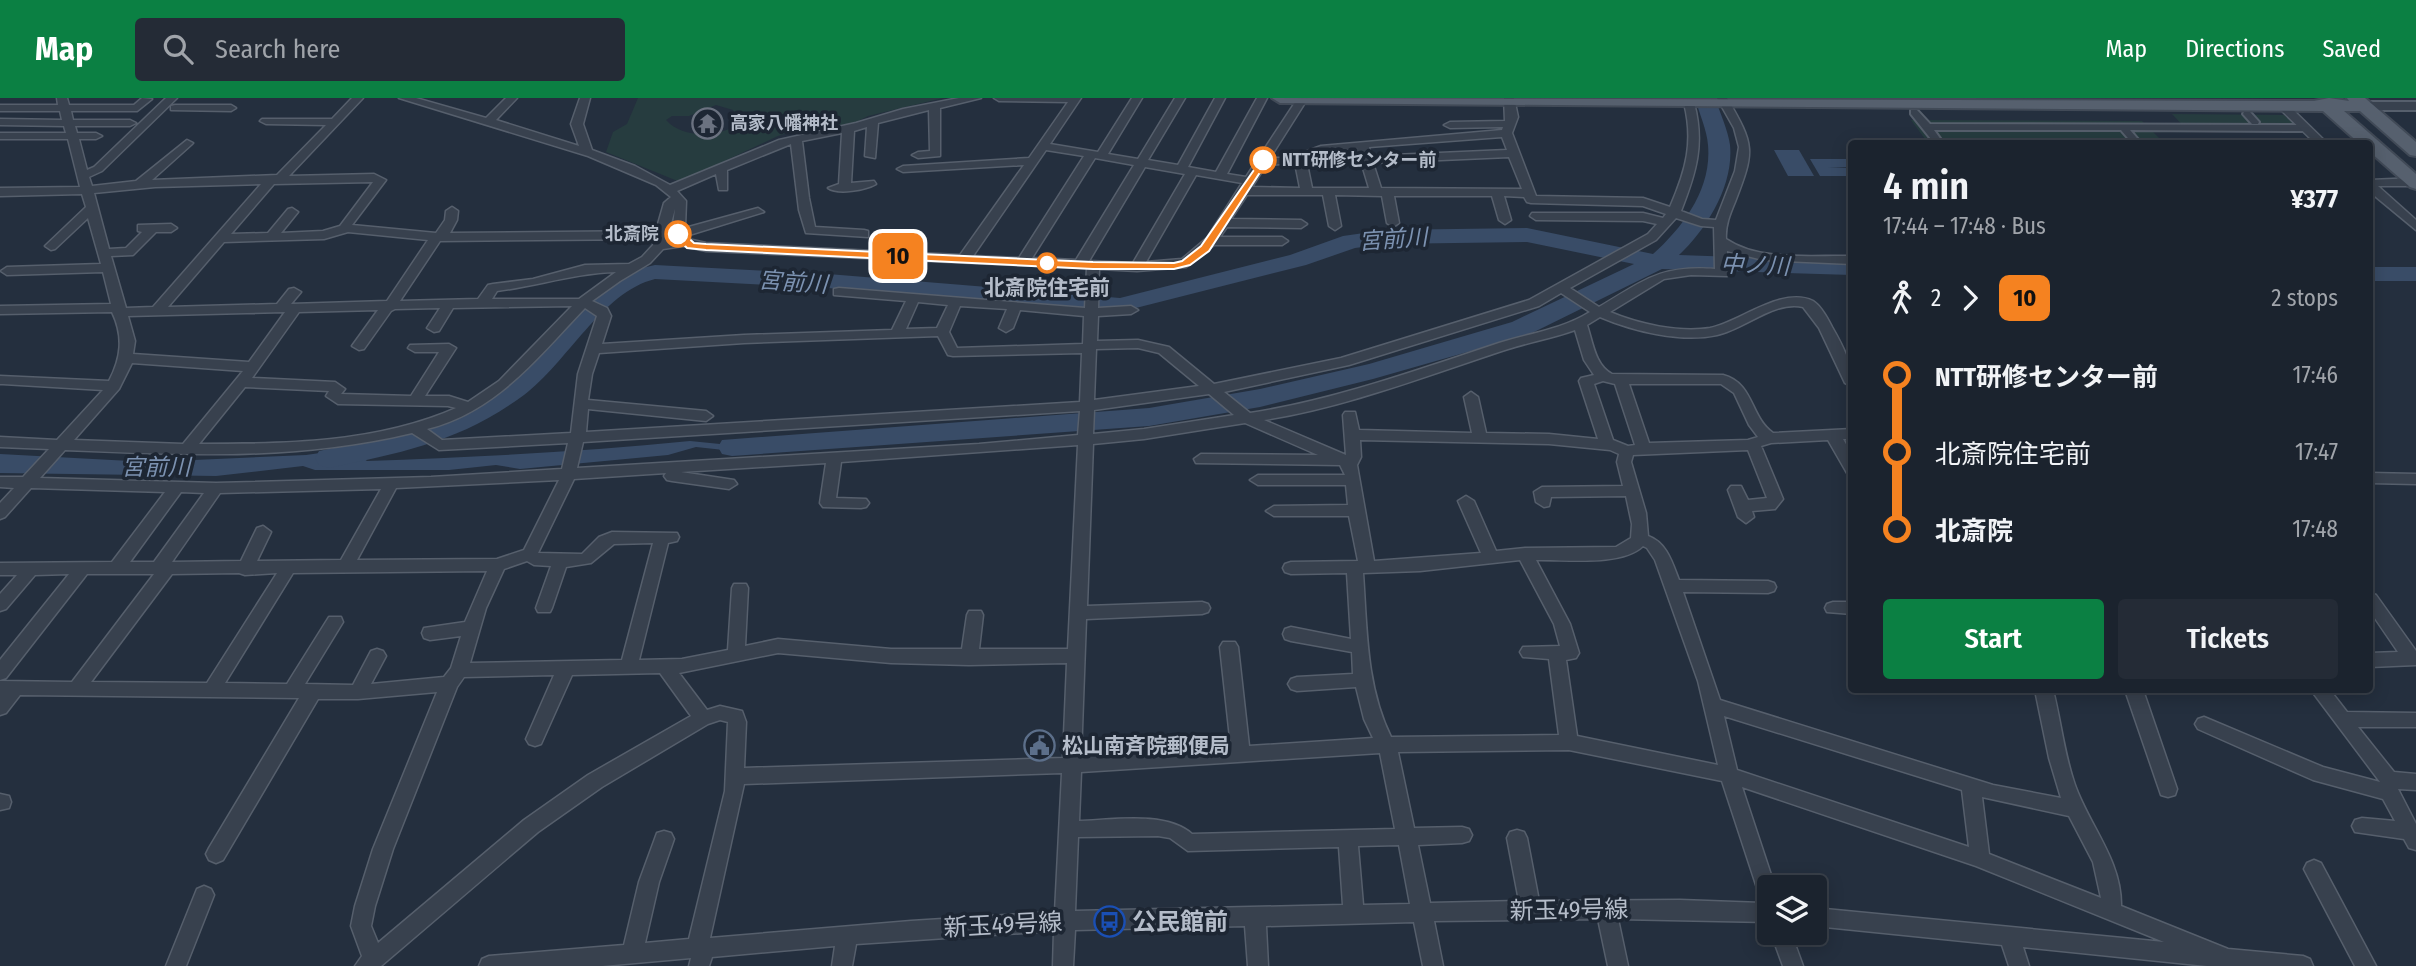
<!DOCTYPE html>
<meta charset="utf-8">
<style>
:root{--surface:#1b232e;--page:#242b36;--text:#f1f3f6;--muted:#a0a4aa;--line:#39404a;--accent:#0b8043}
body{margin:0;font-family:"Fira Sans Condensed","Noto Sans JP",sans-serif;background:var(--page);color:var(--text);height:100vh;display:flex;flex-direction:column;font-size:26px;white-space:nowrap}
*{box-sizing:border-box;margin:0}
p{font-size:23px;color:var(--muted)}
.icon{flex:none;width:38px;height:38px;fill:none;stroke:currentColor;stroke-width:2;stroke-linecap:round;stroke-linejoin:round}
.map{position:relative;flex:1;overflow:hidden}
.sheet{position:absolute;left:1848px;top:42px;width:525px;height:553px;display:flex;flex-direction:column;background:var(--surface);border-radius:7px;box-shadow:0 4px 18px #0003,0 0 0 2px var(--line)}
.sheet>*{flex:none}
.badge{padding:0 14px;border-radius:10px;font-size:24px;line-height:46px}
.buttons{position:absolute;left:1757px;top:777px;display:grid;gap:14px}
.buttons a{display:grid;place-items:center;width:70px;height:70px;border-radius:7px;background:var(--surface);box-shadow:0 4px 18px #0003,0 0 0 2px var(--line);font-size:35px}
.map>.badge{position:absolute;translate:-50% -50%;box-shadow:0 0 0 4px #fff}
.legs{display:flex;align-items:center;gap:10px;height:77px;padding:0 35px;font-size:23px}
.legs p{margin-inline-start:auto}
.summary{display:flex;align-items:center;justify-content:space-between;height:119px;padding:0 35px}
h1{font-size:38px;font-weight:600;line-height:52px}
.cta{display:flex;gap:14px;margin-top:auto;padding:14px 35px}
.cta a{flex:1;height:80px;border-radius:7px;background:var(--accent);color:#fff;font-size:28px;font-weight:600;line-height:80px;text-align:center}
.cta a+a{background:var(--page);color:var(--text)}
ul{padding:0 35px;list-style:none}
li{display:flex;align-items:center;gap:24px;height:77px;font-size:26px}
li i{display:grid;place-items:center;width:10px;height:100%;margin:0 9px;background:currentColor}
li i::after{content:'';width:18px;height:18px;margin:-9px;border:5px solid;border-radius:50%;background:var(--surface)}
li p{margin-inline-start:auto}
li:first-child i{background:linear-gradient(#0000 50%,currentColor 0)}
li:last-child i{background:linear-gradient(currentColor 50%,#0000 0)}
header{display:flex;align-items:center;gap:42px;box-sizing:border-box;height:98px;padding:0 35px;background:var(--accent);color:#fff}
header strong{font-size:33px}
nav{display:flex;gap:38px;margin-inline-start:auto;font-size:24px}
.search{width:490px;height:63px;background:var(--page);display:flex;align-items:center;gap:18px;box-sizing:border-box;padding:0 24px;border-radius:7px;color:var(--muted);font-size:26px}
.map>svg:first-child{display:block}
</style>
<header>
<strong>Map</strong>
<div class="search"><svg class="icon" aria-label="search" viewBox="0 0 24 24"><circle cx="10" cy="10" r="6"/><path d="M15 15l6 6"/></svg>Search here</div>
<nav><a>Map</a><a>Directions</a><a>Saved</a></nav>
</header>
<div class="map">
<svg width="2416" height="868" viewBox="0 0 2416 868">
<rect width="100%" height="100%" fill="#242f3e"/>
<g fill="#263c3f" fill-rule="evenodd">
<path d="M638,0H943L868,18L852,26L802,30L778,38L680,84L606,54L613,34L627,26ZM716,7L733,12L738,22L737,27C717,39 683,41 666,22L672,18H689Z"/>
<path d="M2172,16L2284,17L2295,27L2253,29L2243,25L2249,32H2187Z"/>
<path d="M1911,22L2142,23L2164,45H1928Z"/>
</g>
<g fill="#394c67">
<path d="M1774,52H1799L1814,78H1788Z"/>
<path d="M1810,61H1851V69L1828,70H1851V78H1820Z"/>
<path d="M690,343L730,347L771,343L774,346L724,352L696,349L668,357L520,371L496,367L449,372H315L303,368L216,378L0,375V356L149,364L306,357L369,348L363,360L367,363C475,359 582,354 690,343Z"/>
</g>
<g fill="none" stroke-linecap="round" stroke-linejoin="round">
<g fill="#394c67" fill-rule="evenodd">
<path d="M1695,0H1715C1720,15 1728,32 1730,47C1734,87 1707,131 1679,157L1852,163V177L1662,171L1530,236L1373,281L1260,309L1149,328L732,358L722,356L718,349L722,342L1149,310L1260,291L1369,266L1512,224L1634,166L1527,144L1385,146L1355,150L1306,167L1120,214L828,190L655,181C602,194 567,265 524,297C460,344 404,354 329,370L319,367L315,360L319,353L402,335L445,322L507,284L601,190L621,175L655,167L828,176L1120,200L1290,157L1343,138L1385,132L1527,130L1653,156C1683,129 1712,91 1708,47C1707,32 1699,15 1695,0Z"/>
<rect x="2370" y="169" width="46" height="14"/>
</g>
<defs>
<g id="pedestrian">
<path d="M1911,12H1917L1930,26L2306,27L2310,30L2306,33L2130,32L2142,46H2133L2121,32H1934L1944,46H1935L1911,16Z"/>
<path d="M2244,14H2250L2259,24L2258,26H2252L2243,16Z"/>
</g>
<g id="minor">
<path d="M57,0H67L69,7H134L142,0L152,1L137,13H71L73,22H130L136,25L130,28H75L77,35H96L102,38L96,41H79L87,72L94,69L166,0H177L102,73L89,79L92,88L136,83L187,42L193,45L191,47L152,82L277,77L326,27L266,26L260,23L262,21H332L352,0H363L289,78L374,76L386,82L352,127L436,135L445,122L446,113L452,109L458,113L457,122L450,135L656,133L664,105L671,99L656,87L588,58L399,0H416L486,20L506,0H517L496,22L579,48L571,26L580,0H590L583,26L592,52L635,68L670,87L779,42L856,25L903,11L959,0H981L940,10V58L918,60L912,57L918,54L930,53L929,12L878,25L875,60L865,58L867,29L854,33L851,85L874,83L876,86C866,92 838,97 828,90L839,86L842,35L802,43L809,100L815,129L864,132L868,133V139L806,135L799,112L791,46L727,72V92H719L716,76L677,93L686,103L685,130L758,110L764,114L686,138L688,141L706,145L960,157L1024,67L903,74L897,71L903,68L1029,60L1068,4L999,3L994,0H1081L1050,46L1098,54L1132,0H1142L1108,56L1138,61L1175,0H1185L1148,62L1178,67L1215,0H1225L1188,69L1216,74L1257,0H1267L1227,76L1246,79L1298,0H1308L1270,60H1288L1321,48L1502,32L1503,29L1450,30L1444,27L1450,24L1505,23L1504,0H1514L1518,19L1512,35L1536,98L1643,100L1670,109C1686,72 1694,44 1684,5L1689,2L1694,5C1705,46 1696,75 1681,113L1702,121L1716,122L1735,73L1739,49L1734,30L1717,0H1727C1755,48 1755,52 1735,104C1730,116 1725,128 1726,141C1760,164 1812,157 1852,158V166L1763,162L1727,153V178L1691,177L1664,181L1610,214C1638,226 1679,235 1710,230C1740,224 1782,188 1813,203C1821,208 1828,221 1832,229C1844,250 1852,265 1852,289L1845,285L1819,230L1803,209C1775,202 1745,231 1717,237C1681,245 1633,233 1600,219L1587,227C1593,245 1595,267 1612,276L1723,277C1754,285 1750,319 1773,335L1852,331V341H1843L1852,357V376L1847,375L1828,342L1771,345L1761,348L1783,401L1775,411L1752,413L1754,419L1746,425L1738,419L1728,392L1731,388H1741L1748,402L1767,400L1748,352L1633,357L1631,364L1646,415L1648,438C1667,445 1672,464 1679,482L1768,483L1774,485L1776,489L1774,493L1768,495L1683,494L1720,602L1993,687L2061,700L2049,660L2035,592H2053C2061,623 2064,656 2075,687C2089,727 2122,763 2121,808L2228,851L2303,858L2310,861L2313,868H2207L2023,849L2029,868H2009L2002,847L1815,828V810L2164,844L1976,768L1742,689L1775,789H1769V824L1618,821L1628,868H1608L1598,821L1434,823L1443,868H1423L1414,824L1266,828L1268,868H1248L1245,828L1075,832L1073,868H1053L1054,833L856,846L852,868H832L835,848L712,859L709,868H689L691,860L602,868H479L482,861L489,858L624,847L639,784L657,735L664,733L671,735L674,741L659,784L645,845L689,841L725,693L728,624L720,622L708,626L602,689L538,734L381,868H355L362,858L351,828L355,808L373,751L437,594L358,601H318L223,762L216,765L209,762L206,756L209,750L299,600L20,597L6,615L0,617V583L72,584L154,476H87L6,580L0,582V562L69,476L35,477L6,511L0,513V496L17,477H0V465L112,464L165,394L31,390L5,419L0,421V405L14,390L0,389V379H23L49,351L0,349V339L57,342L103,292L3,286H0V278L109,283C121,260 124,239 112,214L0,216V208L111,206L103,174L7,177L1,173L7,169L101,166L88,120L55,151L51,152L45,148L86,109L82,96L0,98V90L80,89L68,41H0V35H66L64,28L0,27V21L62,22L60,13H0V7H58ZM1502,39L1507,52L1371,58L1369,49ZM1357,50L1369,90H1312L1306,61L1323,54ZM1046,52L1084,58L1019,160L973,158ZM1509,59L1522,91L1381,90L1373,65ZM1095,60L1134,67L1076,162L1032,160ZM1295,65L1300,90L1252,89L1266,67ZM1145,69L1185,76L1133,165L1089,163ZM1196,77L1242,85L1207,140L1182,161L1146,164ZM373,84L340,128L323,133L281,135L298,114L292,110L288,111L268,135L231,136L274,86ZM261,86L153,209L126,210L111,158L133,157L156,134H171L177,130L171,126L138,127V133L142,134L126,150L109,151L94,95L155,89ZM1247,97H1323L1329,128L1335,132L1341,128L1335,97L1382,98L1387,125L1393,129L1399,125L1394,98H1492L1499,122L1505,126L1511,122L1504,98L1524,99L1527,104L1531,105L1643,108L1666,116L1663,120L1643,115H1532L1530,118L1536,122L1643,123L1657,126L1648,136L1529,202L1341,260L1214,286L1169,249L1138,242L1097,243L1098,218L1131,216L1138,212L1131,208L1098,210L1099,171L1137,173L1186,169L1214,147H1282L1288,143L1282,139H1220L1227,129L1301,130L1307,126L1301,122L1231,121ZM675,111L672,136L675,142L666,143ZM1676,120L1701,128L1714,129L1715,171C1660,167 1645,182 1599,209L1570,190L1656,142ZM348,134L428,142L387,203L291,206L301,194L294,190L289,191L277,206L168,209L224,144L324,141ZM654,141L653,147L642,159L629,166L585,167L533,181L493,186L488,187L478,201L400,203L440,143ZM683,148L706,153L1087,170L1085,210L839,190L834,191V197L906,203L892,232L744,237L602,246L611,218L607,210L592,203L620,183L650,165L663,151ZM616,174L579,201H492L497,193C537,188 575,175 616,174ZM1561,195L1590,214C1561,232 1530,235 1499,245C1417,272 1335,302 1250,315L1224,294L1349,267L1539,208ZM918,204L948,207L937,230L906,231ZM572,208L499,283L468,304L449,298H425L456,250L449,246L410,247L408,250L415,254H439L411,298L341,296L345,291L335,284L252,280L299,214L378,212L352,248L359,252L364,251L391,213L395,211L440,210L427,230L434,234L439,233L453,210ZM960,208L1007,211L999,230L1006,234L1013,230L1020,212L1084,218L1083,246L957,250L949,234ZM585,210L597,218L578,276L571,335L442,342L427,331C496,314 538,259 585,210ZM285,214L249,264L133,256L135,243L128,218ZM1575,232L1584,262L1594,277L1581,280L1579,283L1598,341L1549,336L1486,335L1478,299L1471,294L1464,299L1472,335L1359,332L1355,314H1345L1343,317L1346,357L1264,322C1347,309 1428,277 1508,251C1530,244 1553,240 1575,232ZM938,238L948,257L953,258L1082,255L1080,304L586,334L588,311L706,323L713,318L706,313L588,302L592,276L599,255L744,245ZM1138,250L1159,255L1199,288L1094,302L1096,251ZM132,265L243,273L183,346L74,342L119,291ZM1603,283L1615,286L1635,347L1628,348L1613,342L1594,286ZM1629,286H1721L1734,295L1749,327L1758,339L1748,342L1649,345ZM245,289L329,293L326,298L338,306L448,308L456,310C376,345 285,346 199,346ZM1209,296L1234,317L1144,331L1093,336L1094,312ZM1080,313L1078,337L979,346L577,370L583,344ZM1245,325L1318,357L1201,356L1194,361L1196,365L1340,367L1345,377H1258L1250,382L1258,387H1346L1348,407L1274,408L1266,413L1274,418H1349L1358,463L1291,464L1285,466L1283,470L1285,474L1291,476L1347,475L1351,541L1291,529L1285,531L1283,536L1285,541L1291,543L1352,554L1353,576L1297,579L1291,581L1288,586L1291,591L1297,593L1356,589L1364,621L1373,640L1249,648L1238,549L1235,544H1223L1220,549L1231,649L1081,659L1086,521L1202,516L1208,514L1210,510L1208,506L1202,504L1087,508L1093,346L1144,341ZM412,335L439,352L568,345L562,371L431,379L216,385L40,380L65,352C183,357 295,363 412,335ZM1360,342L1549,346L1610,352L1619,356L1617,364L1623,388L1542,389L1534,394L1536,404L1544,409L1549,408L1551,399L1626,398L1632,426L1631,440L1616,449L1525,450L1496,453L1474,403L1466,398L1458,403L1481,455L1374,463L1357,367L1361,359ZM1078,347L1068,551H979L983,517L981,513H969L967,517L962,551H891L778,541L745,548L748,490L746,486H734L732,490L728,552L682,561L639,562L668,445L677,443L679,439L677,435L612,434L599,439L582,456L538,455L574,381L666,375L664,378L667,382L672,383L729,391L737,386L734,382L681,374L826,365L820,405L823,409L861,410L866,409L869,405L866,401L836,400L841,364ZM559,382L524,452L497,461L357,462L396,390ZM381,391L341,462L257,463L271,434L263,428L257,430L241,463L172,464L220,395ZM181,394L204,395L154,464H130ZM653,445L622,562L470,565L486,510L504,471L527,463L534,467L551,468L536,510L538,514H550L552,510L566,469L591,465L614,446ZM1643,448L1647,450L1655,462L1698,583L1718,667L1577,638L1566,562L1576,560L1579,555L1570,526L1536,462C1565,461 1621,469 1643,448ZM1520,462L1554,526L1560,548L1523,549L1520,554L1523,559L1549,561L1559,637L1391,639C1366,588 1367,531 1363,475L1420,473ZM487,473L465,524L424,530L422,535L424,540L430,542L461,538L451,570L444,579L371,586L386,558L383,553L377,551L371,553L353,587L305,586L343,524L341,519H329L287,586L225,585L293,475ZM239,475L245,477L277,475L207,585L91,584L172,476ZM778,555L891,565L969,567L1067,565L1063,660L744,670L746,624L742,613L720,608L707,612L679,575ZM660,575L691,618L588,677L524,722L378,845L371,828L375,808L393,751L457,589L464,579L554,577L526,641L529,646L535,648L541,646L572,577ZM1724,618L1962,692L1969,749L1737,672ZM1569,652L1722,683L1762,805L1680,802L1539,803L1527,740L1524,734L1517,732L1510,734L1507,740L1519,803L1430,805L1418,747L1462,745L1469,743L1472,737L1469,731L1462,729L1414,730L1398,654ZM1380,655L1395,731L1192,736C1166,713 1113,722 1079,723L1081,674ZM1062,675L1055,814L911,823L710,840L744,686ZM1982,699L2069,718L2093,764L2101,800L1989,756ZM1158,738L1170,740L1188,753L1339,749L1343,807L1075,813L1078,739ZM1399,747L1410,806L1363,807L1358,748Z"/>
<path d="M2278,5H2286L2328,46H2316L2278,9Z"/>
<path d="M175,7H231L236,10L231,13L171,12V8Z"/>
<path d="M2416,80V88H2378L2416,122V132L2370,94V82Z"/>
<path d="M2370,375L2416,376V386L2370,385Z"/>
<path d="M2370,495L2376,497L2416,553V567L2370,569V555L2398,554L2370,513Z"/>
<path d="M1833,504H1852V516L1827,514L1825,510L1827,506Z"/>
<path d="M2125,592H2143L2177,691L2175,697L2168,699L2161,697L2159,691Z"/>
<path d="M2311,592H2330L2347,614L2416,615V629H2358L2394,674L2416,676V692L2398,691L2416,726V752L2409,750L2404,741L2355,734L2352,728L2355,722L2362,720L2395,723L2383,701L2313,682L2198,631L2195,626L2198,621L2204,619L2323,669L2380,684Z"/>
<path d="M0,696L9,698L11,704L9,710L0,712Z"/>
<path d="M2314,762L2321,765L2376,868H2355L2304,771L2307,765Z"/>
<path d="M204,788L211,791L214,797L186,868H166L197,791Z"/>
<path d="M1771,835H1791L1803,868H1783Z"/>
</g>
<path id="tertiary" d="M2416,4V12H2364L2357,8L2364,4Z"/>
<path id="primary" d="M1272,0L2314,3L2329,0L2349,3L2347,0H2365L2416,44V58L2410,57L2360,13H2344L2416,76V91L2410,89L2370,54V46H2360L2323,13L1280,5Z"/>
</defs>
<use href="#pedestrian" stroke="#565f6c" stroke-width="4"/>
<use href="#minor" stroke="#565f6c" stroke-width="3"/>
<use href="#tertiary" stroke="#565f6c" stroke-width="4"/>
<use href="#primary" stroke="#414a57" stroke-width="4"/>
<use href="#pedestrian" fill="#38414e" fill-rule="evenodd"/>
<use href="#minor" fill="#38414e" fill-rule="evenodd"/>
<use href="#tertiary" fill="#38414e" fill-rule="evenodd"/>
<use href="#primary" fill="#56606e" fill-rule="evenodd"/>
</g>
<path fill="#f58220" stroke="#fff" stroke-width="2" d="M1263,59L1268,62L1209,153L1190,167L1174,171H1093L706,152L687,150L673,136L682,134L694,145L706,146L1093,164L1174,165L1182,163L1201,148Z"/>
<defs>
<symbol id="temple-ring" viewBox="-11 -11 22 22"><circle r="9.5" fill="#1d2633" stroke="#6b7280" stroke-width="1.5"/><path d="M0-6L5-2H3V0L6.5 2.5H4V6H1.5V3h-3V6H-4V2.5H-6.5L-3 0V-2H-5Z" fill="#6b7280"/></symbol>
<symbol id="civic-ring" viewBox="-11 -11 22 22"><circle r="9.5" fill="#1d2633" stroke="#5c6f8a" stroke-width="1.5"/><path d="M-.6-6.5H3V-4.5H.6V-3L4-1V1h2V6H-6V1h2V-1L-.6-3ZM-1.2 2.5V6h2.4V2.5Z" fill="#5c6f8a"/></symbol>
<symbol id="bus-ring" viewBox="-11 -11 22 22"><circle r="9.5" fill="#1d2633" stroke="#1a4fb4" stroke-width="1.5"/><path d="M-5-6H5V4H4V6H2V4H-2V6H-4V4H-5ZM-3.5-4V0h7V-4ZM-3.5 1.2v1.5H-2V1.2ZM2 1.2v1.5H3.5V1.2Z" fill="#1a4fb4"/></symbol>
</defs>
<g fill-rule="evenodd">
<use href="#temple-ring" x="690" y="8" width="35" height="35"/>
<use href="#civic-ring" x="1022" y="630" width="35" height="35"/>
<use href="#bus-ring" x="1092" y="806" width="35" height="35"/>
</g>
<g fill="#fff" stroke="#f58220" stroke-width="3.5">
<circle cx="1263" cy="62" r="12"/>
<circle cx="678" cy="136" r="12"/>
<circle cx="1047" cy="165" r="9"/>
</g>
<g text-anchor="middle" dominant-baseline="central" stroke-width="7" stroke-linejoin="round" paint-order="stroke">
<g font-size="18" font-weight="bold" fill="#b4bcc9" stroke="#1d2633" text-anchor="start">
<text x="730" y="25">高家八幡神社</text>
</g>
<g font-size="18" font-weight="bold" fill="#b4bcc9" stroke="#1d2633" text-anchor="start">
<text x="1282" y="62">NTT研修センター前</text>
<text x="659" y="136" text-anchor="end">北斎院</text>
</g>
<g font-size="21" font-weight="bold" fill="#b4bcc9" stroke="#1d2633">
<text x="1047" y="190">北斎院住宅前</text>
</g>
<g font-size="21" font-weight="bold" fill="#b4bcc9" stroke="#1d2633" text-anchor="start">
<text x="1062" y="648">松山南斉院郵便局</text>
</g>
<g font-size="23" font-style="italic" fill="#7c92b1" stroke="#1d2633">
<text transform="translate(1393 141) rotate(-4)">宮前川</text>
<text transform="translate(1755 167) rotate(2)">中ノ川</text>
<text transform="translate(793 184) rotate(4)">宮前川</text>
<text x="156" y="369">宮前川</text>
</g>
<g font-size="24" fill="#b4bcc9" stroke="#1d2633">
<text transform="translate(1569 812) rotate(-1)">新玉49号線</text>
<text transform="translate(1003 827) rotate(-3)">新玉49号線</text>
</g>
<g font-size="24" font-weight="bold" fill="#b4bcc9" stroke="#1d2633" text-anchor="start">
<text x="1132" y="824">公民館前</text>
</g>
</g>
</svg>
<div class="buttons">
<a><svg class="icon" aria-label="layers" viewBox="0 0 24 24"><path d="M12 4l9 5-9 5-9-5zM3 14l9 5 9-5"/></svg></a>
</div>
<b class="badge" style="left:898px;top:158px;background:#f58220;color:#111">10</b>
<section class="sheet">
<div class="summary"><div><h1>4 min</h1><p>17:44 – 17:48 · Bus</p></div><b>¥377</b></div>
<div class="legs"><svg class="icon" aria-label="walk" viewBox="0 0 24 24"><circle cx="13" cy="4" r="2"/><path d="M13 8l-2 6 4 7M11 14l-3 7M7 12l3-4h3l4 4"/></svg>2<svg class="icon" aria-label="forward" viewBox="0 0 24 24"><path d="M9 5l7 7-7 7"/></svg><b class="badge" style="background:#f58220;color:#111">10</b><p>2 stops</p></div>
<ul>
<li><i style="color:#f58220"></i><b>NTT研修センター前</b><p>17:46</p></li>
<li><i style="color:#f58220"></i><span>北斎院住宅前</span><p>17:47</p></li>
<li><i style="color:#f58220"></i><b>北斎院</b><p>17:48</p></li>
</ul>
<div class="cta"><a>Start</a><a>Tickets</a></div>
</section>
</div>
